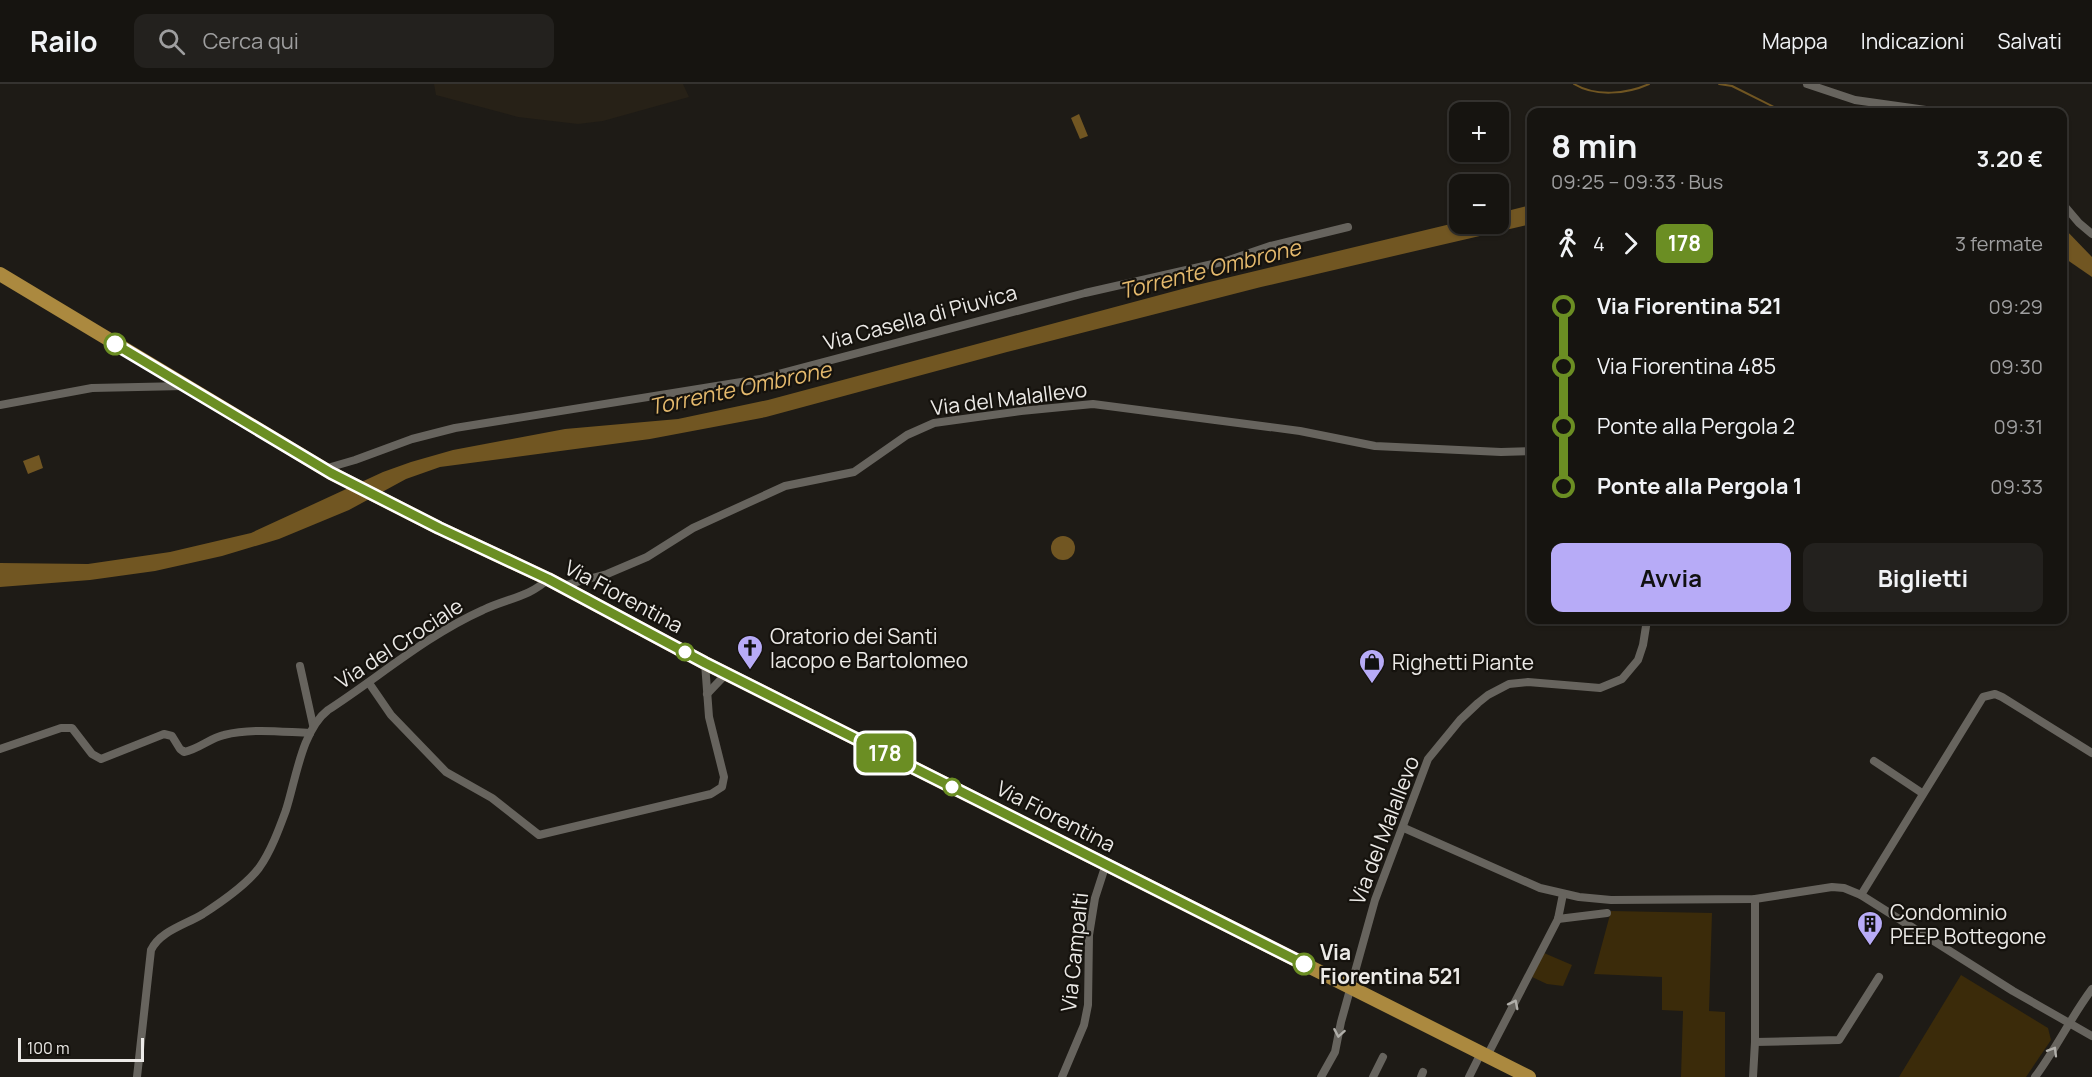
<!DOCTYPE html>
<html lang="it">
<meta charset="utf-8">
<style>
:root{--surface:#161410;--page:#23211e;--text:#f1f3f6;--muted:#9e9e9f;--line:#353330;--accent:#b7abf7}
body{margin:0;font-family:Manrope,sans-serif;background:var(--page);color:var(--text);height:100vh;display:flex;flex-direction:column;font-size:22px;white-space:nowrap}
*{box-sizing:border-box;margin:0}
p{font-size:20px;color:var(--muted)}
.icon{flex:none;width:33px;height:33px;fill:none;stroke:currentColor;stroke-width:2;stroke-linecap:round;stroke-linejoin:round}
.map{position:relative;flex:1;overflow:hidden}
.drawer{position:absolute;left:1527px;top:24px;width:540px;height:516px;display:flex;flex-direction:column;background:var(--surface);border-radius:12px;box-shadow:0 2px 4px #0004,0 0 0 2px var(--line)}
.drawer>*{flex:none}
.badge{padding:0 12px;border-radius:9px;font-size:21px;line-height:39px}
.tools{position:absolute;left:1449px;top:18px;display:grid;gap:12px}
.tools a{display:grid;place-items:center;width:60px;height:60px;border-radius:12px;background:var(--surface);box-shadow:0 2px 4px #0004,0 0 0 2px var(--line);font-size:30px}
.scale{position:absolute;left:18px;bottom:15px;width:126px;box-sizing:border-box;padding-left:6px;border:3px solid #eceae7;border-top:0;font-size:16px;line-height:21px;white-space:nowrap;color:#eceae7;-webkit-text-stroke:4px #15120d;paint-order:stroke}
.map>.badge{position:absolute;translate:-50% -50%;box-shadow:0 0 0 3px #fff}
.legs{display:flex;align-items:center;gap:9px;height:66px;padding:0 24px;font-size:20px}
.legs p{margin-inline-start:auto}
.overview{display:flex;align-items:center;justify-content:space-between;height:102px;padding:0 24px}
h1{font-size:33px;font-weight:700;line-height:45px}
.action{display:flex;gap:12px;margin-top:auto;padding:12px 24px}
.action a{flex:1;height:69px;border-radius:12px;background:var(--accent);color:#111;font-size:24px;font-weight:700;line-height:69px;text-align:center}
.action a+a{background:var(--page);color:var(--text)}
ul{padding:0 24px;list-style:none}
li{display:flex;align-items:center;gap:21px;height:60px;font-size:22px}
li i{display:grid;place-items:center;width:9px;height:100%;margin:0 8px;background:currentColor}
li i::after{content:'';width:15px;height:15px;margin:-8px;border:4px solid;border-radius:50%;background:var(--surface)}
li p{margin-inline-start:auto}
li:first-child i{background:linear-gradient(#0000 50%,currentColor 0)}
li:last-child i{background:linear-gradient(currentColor 50%,#0000 0)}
header{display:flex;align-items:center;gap:36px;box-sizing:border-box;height:84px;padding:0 30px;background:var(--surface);border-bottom:2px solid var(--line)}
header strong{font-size:28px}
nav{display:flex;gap:33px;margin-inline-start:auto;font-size:21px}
.search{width:420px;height:54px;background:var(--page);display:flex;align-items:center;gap:15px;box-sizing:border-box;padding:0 21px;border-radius:12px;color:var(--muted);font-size:22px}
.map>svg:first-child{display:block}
</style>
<header>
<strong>Railo</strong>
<div class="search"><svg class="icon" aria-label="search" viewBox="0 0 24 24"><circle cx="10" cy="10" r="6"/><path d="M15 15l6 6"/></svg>Cerca qui</div>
<nav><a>Mappa</a><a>Indicazioni</a><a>Salvati</a></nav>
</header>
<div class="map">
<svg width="2092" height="993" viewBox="0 0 2092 993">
<rect width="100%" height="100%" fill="#1e1b16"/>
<path fill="#272117" d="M434,0H683L689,13L603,37L578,40L518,33L436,11Z"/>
<g fill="#3b2b0a">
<path d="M1611,827L1712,829L1709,927L1725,928V993H1681L1683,927L1662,926V893L1594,890Z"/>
<path d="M1544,869L1572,881L1563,902L1547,900L1532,893Z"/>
<path d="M1961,891L2048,944L2051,956L2026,993H1899Z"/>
</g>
<g fill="#715622">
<path d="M1079,30L1088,52L1080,55L1071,34Z"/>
<path d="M1531,121V140L1261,203L1007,268L766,333L650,355L440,383L406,395L349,426L279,455L222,472L155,487L90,496L0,503V479L88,480L170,468L251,449L383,388L411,378L453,366L565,345L678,335L768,316L1197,201L1359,162L1459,138L1498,140L1499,129Z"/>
<path d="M2063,143L2092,173V193L2063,173Z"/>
<path d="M39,371L43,384L28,390L23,377Z"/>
<circle cx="1063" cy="464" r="12"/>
</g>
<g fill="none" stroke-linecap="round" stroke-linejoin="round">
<g stroke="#715622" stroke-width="2">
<path d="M1574,0C1595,13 1627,10 1649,0"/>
<path d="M1719,0L1732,2L1784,28"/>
</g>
<g stroke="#67645e" stroke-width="8">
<path d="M1807,0L1855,16L1940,28"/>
<path d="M2062,119L2079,139L2092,150"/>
<path d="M0,321L92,304L184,302"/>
<path d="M324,385L355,376L412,355L455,344L760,295L1085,209L1226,177L1270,162L1348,143"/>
<path d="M562,502L607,490L647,473L693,444L785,402L854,388L907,351L934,339L1021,327L1093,320L1300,347L1375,362L1501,368L1532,367"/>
<path d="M300,582L313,641"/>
<path d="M369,599L391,631L446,688L492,714L539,751L711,710L722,703L724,693L709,633L705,579"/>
<path d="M707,610L726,590"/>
<path d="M0,665L61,644H72L92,670L101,675L164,650L172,652L180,665L184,668C199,665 210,654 224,651C252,644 282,648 310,649"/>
<path d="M1874,677L1922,709"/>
<path d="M1404,744L1540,804L1579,813L1611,816L1755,815L1832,803L1844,804L1861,811L2013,907L2092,952"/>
<path d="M1861,811L1983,613L1995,610L2002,613L2092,669"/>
<path d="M1558,835L1607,829"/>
<path d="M1755,958L1839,956L1879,893"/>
<path d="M1487,972L1558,835L1563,810"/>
<path d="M137,993L151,866C160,847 185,841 203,830C220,819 247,800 259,784C271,767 279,745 286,726C296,695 302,646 328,626C379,593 427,551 483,526C505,515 530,513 548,495"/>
<path d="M1062,993L1084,941L1088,921L1089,851L1095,814L1106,780"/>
<path d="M1321,993L1335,968L1341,938L1375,816L1428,675L1460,636L1478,619L1488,611L1509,600L1528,598L1600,604L1622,595L1638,576L1643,561L1647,536"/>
<path d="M1373,993L1383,973"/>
<path d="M1421,993L1423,988"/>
<path d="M1469,993L1481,969"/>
<path d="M1753,993L1755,958V815"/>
<path d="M2035,993C2056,965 2071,933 2092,905"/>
</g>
<path stroke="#ab893f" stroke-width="14" d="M0,190L331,389L439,444L548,495L705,579L1529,993"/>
</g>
<defs><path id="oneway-chevron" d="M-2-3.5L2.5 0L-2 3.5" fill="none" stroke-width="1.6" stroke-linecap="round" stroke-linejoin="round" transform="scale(1.5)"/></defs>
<g stroke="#b0aea9">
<use href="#oneway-chevron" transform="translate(1514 920) rotate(-63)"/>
<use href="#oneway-chevron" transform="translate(1339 949) rotate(100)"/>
<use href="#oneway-chevron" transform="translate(2053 967) rotate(-59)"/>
</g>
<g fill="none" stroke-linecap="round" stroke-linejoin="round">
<defs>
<path id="line-1" d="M115,260L331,389L439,444L548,495L705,579L1304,880"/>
</defs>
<use href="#line-1" stroke="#fff" stroke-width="14"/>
<use href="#line-1" stroke="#6b8e23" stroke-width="9"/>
</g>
<defs>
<symbol id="church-pin" viewBox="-11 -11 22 30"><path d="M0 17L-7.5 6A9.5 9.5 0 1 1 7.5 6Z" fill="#b7abf7" stroke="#15120d"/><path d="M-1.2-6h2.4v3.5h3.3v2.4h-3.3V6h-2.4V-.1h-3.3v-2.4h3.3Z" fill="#111"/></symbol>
<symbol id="shop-pin" viewBox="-11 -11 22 30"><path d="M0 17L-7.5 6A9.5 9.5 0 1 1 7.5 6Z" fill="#b7abf7" stroke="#15120d"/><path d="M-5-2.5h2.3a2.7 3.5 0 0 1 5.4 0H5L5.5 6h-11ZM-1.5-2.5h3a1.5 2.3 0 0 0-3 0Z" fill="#111"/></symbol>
<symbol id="building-pin" viewBox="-11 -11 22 30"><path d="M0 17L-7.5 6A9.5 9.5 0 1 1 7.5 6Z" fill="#b7abf7" stroke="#15120d"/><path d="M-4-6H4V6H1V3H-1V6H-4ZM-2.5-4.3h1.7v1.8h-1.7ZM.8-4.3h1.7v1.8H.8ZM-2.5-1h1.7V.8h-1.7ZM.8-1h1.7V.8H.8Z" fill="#111"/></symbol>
</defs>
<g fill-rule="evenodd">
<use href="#church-pin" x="735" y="549" width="30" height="40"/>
<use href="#shop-pin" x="1357" y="563" width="30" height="40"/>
<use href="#building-pin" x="1855" y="825" width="30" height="40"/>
</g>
<g fill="#fff" stroke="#6b8e23" stroke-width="3">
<circle cx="115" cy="260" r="10"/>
<circle cx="685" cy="568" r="8"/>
<circle cx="952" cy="703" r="8"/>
<circle cx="1304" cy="880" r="10"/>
</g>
<g text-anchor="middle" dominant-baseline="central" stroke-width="4.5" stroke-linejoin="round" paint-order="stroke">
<g font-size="21" fill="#eceae7" stroke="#15120d">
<text transform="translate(920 233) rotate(-15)">Via Casella di Piuvica</text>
<text transform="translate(1009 314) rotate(-7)">Via del Malallevo</text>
<text transform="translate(624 512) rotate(28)">Via Fiorentina</text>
<text transform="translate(399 559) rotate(-33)">Via del Crociale</text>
<text transform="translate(1056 732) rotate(27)">Via Fiorentina</text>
<text transform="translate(1384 746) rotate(-69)">Via del Malallevo</text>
<text transform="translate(1074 868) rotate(-84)">Via Campalti</text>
</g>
<g font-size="21" fill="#eceae7" stroke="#15120d" text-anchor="start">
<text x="770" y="552">Oratorio dei Santi<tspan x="770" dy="24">Iacopo e Bartolomeo</tspan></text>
<text x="1392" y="578">Righetti Piante</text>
<text x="1890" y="828">Condominio<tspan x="1890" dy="24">PEEP Bottegone</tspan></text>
</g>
<g font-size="21" font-weight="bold" fill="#eceae7" stroke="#15120d" text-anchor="start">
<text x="1320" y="868">Via<tspan x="1320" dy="24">Fiorentina 521</tspan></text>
</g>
<g font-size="22" font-style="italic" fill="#e4b96d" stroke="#15120d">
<text transform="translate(1210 185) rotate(-14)">Torrente Ombrone</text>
<text transform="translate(740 304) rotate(-12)">Torrente Ombrone</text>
</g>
</g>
</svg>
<div class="tools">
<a>+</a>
<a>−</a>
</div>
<div class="scale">100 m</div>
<b class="badge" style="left:885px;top:669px;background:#6b8e23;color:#fff">178</b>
<section class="drawer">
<div class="overview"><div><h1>8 min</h1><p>09:25 – 09:33 · Bus</p></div><b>3.20 €</b></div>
<div class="legs"><svg class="icon" aria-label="walk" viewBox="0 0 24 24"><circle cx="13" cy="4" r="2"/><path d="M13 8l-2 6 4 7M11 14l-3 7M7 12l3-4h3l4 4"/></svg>4<svg class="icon" aria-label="forward" viewBox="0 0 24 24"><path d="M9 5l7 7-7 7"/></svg><b class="badge" style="background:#6b8e23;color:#fff">178</b><p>3 fermate</p></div>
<ul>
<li><i style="color:#6b8e23"></i><b>Via Fiorentina 521</b><p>09:29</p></li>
<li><i style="color:#6b8e23"></i><span>Via Fiorentina 485</span><p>09:30</p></li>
<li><i style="color:#6b8e23"></i><span>Ponte alla Pergola 2</span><p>09:31</p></li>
<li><i style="color:#6b8e23"></i><b>Ponte alla Pergola 1</b><p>09:33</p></li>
</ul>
<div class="action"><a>Avvia</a><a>Biglietti</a></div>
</section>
</div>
